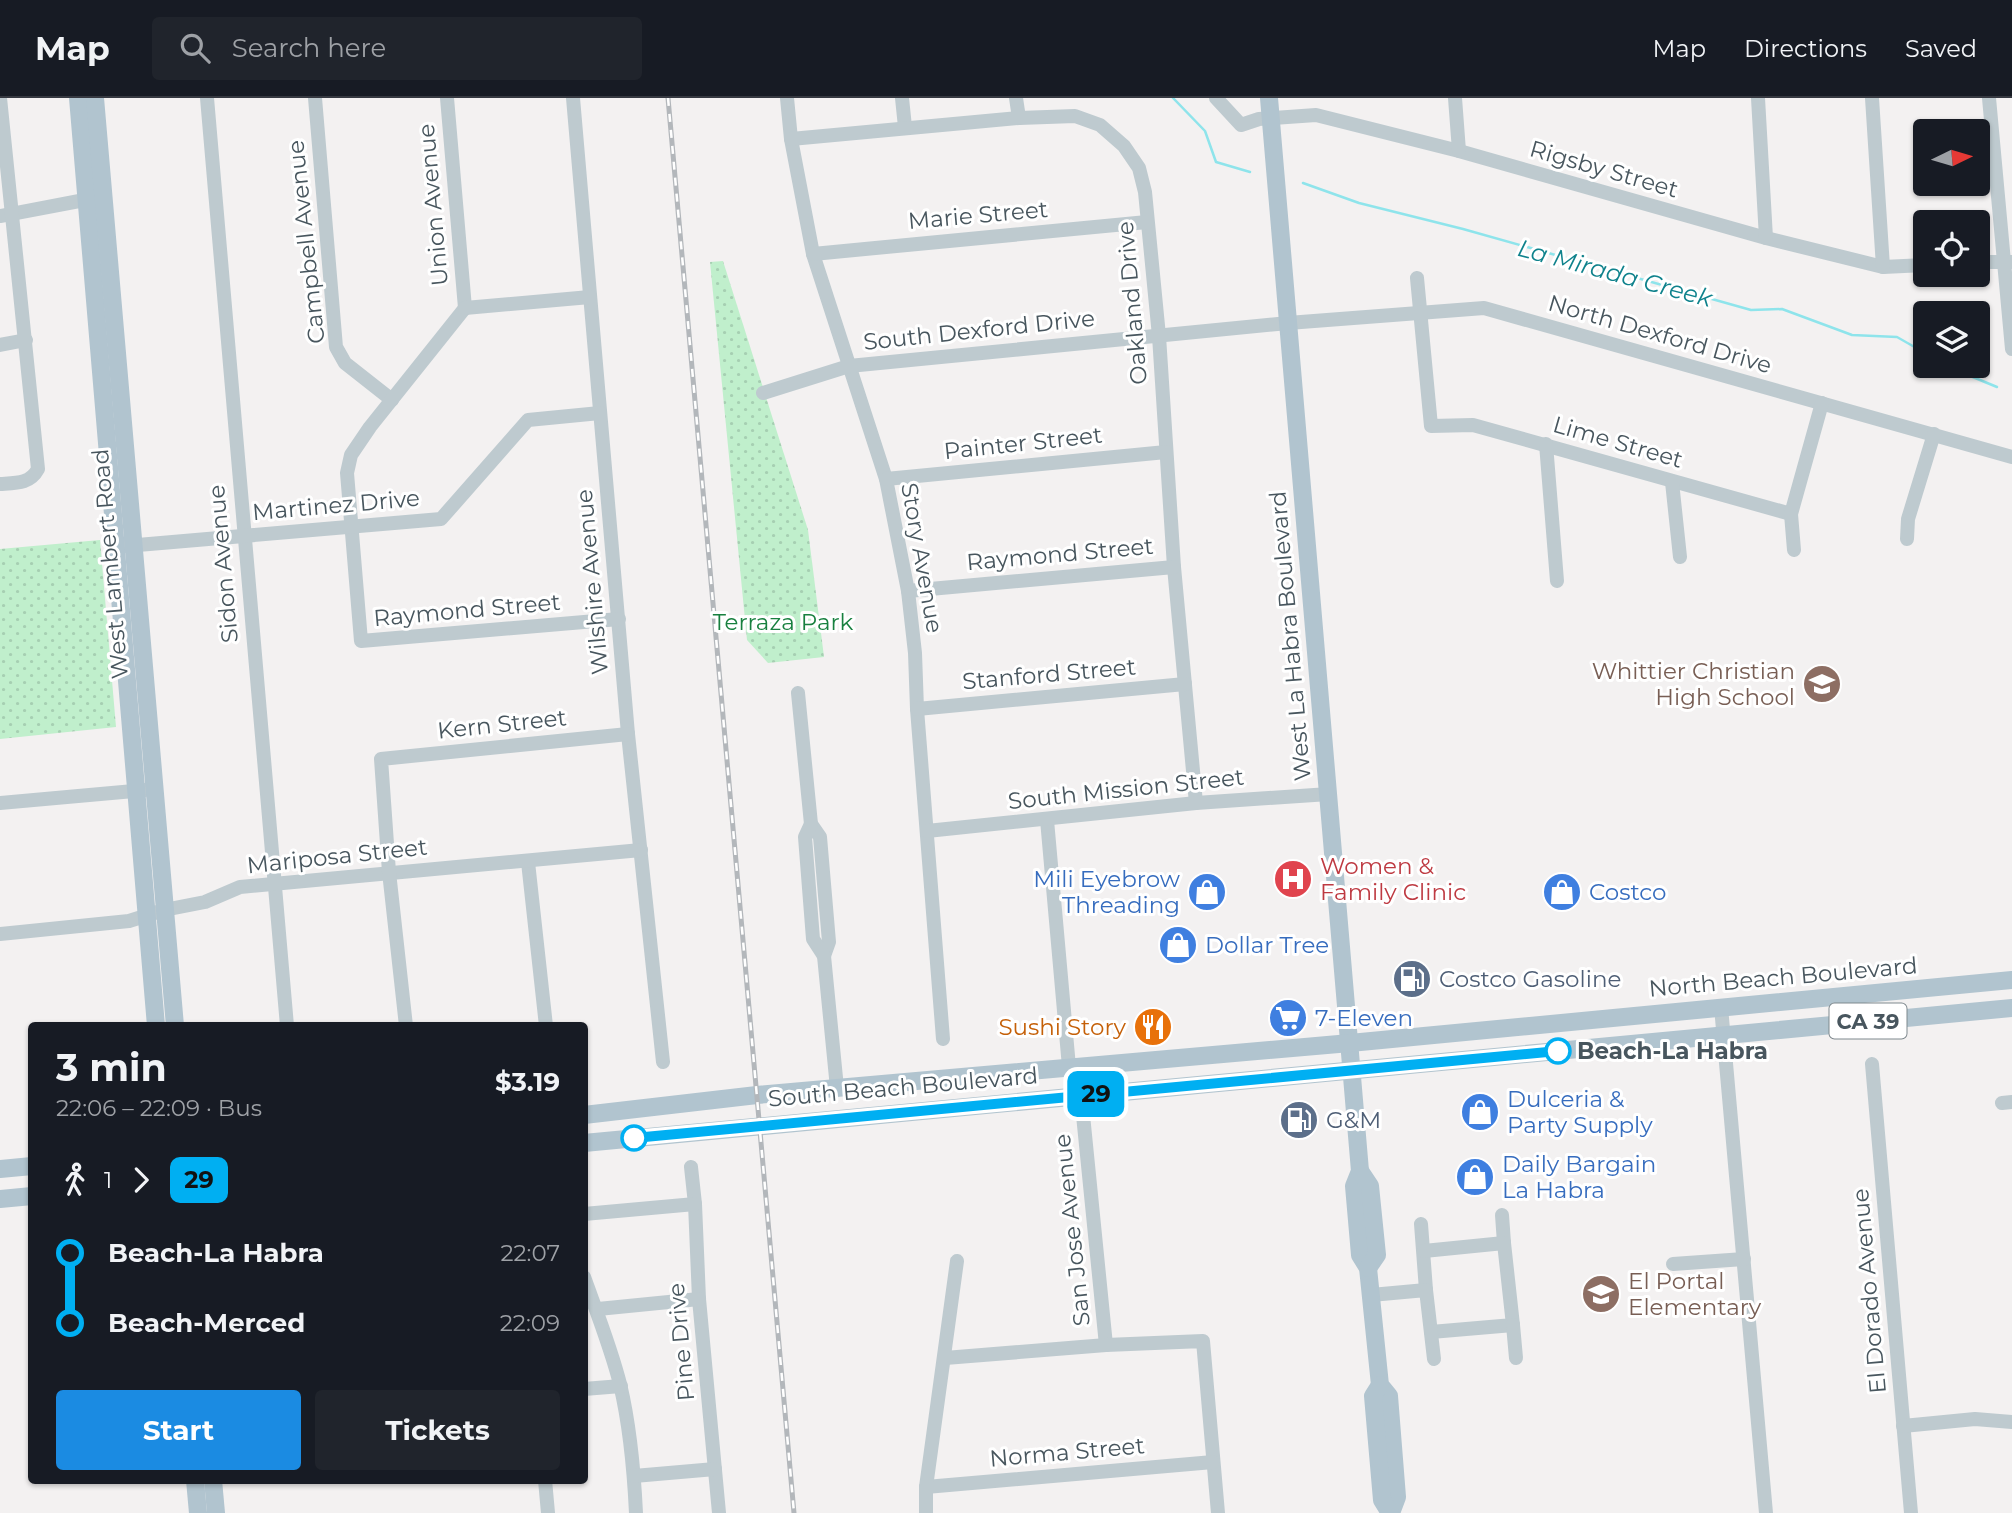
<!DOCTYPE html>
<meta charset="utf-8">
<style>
:root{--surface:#171b24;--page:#20242c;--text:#f1f3f6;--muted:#9ea1a6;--line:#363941;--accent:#1b8be2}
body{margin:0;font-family:Montserrat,sans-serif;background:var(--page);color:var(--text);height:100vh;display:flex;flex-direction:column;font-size:26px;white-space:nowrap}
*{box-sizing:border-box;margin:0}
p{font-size:23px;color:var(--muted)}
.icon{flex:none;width:38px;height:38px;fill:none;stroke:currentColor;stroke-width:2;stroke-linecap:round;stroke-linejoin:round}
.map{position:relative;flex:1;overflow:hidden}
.drawer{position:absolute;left:28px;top:924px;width:560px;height:462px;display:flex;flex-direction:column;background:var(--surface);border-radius:7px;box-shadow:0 2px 5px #0004}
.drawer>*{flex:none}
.badge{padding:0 14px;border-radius:10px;font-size:24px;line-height:46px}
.needle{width:46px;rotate:85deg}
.tools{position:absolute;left:1913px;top:21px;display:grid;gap:14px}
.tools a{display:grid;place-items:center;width:77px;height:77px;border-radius:7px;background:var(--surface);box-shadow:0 2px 5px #0004;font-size:35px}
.map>.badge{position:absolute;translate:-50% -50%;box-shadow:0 0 0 4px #fff}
.legs{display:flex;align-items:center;gap:10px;height:77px;padding:0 28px;font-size:23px}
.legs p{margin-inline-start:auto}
.summary{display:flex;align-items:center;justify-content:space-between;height:119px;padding:0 28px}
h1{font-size:38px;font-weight:700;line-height:52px}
.primary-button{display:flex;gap:14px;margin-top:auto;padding:14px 28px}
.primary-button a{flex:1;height:80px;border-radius:7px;background:var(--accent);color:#fff;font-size:28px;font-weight:700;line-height:80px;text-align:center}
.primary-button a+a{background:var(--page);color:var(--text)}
ul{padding:0 28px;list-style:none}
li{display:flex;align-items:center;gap:24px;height:70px;font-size:26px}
li i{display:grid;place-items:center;width:10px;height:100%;margin:0 9px;background:currentColor}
li i::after{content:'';width:18px;height:18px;margin:-9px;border:5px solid;border-radius:50%;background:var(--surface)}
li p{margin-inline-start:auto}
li:first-child i{background:linear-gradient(#0000 50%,currentColor 0)}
li:last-child i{background:linear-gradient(currentColor 50%,#0000 0)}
header{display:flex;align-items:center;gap:42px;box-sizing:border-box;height:98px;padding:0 35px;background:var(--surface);border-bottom:2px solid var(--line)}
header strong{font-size:33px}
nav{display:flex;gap:38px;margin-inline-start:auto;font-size:24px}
.search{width:490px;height:63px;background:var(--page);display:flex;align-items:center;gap:18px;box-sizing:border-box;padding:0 24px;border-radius:7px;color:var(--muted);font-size:26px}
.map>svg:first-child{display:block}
</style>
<header>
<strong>Map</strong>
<div class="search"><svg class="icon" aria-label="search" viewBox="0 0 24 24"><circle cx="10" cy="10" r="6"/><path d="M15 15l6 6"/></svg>Search here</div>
<nav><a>Map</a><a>Directions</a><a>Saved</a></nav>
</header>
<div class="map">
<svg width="2012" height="1415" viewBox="0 0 2012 1415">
<defs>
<pattern id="green-dots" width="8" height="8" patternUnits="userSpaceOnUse" patternTransform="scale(1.75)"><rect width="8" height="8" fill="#c0efcc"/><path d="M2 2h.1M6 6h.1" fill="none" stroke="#a6cfb2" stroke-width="1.8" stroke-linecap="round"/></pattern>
</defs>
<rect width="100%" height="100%" fill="#f3f1f1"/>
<g fill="url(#green-dots)">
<path d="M723,163L808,432L824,559L768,565L747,542L710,164Z"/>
<path d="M100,442L116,629L0,641V451Z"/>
</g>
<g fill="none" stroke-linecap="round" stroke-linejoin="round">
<g stroke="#8ee4eb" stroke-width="2.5">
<path d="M1173,0L1205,33L1216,64L1250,74"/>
<path d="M1303,85L1359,105L1463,131L1751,212L1782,211L1852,237L1897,239L1925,255"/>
<path d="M1946,268L1997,289"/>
</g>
<g stroke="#becacf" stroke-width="14">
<path d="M207,0L287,928"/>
<path d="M315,0L336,249L345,265L392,302"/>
<path d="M447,0L465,210"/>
<path d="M573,0L628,636L663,964"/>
<path d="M787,0L791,41L813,156L886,381L908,493L915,555L917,611L943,941"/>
<path d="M902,0L905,29"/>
<path d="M1016,0L1019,20"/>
<path d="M1216,0L1241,27L1259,21L1316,17L1459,53L1766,140L1883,169L1925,167"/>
<path d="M1455,0L1459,53"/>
<path d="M1758,0L1766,140"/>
<path d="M1872,0L1883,169"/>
<path d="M1989,0L2012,251"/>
<path d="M791,41L1019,20L1075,18L1100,27L1124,48L1139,70L1145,94L1159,238L1174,469L1196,705"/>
<path d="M0,118L95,100"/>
<path d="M813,156L1147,124"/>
<path d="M1978,164H2012"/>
<path d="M1417,180L1431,328L1473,327L1791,416"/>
<path d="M465,210L370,329L351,357L347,375L361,543L619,521"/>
<path d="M465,210L590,199"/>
<path d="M0,247L26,242"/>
<path d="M763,295L849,268L1288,225L1484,210L2012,359"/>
<path d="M1546,346L1557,483"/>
<path d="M886,381L1166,354"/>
<path d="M1672,384L1680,459"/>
<path d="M0,386C16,385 30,386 38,371L0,0"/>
<path d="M1907,441L1908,421L1934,336"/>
<path d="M126,448L441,421L528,322L600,315"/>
<path d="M1794,452L1791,416L1822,305"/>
<path d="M908,493L1174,469"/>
<path d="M798,595L811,726L820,739L829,844L824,858"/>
<path d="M917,611L1185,586"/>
<path d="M0,705L145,692"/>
<path d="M1047,722L1069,969L1081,997L1106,1247"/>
<path d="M811,726L805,739L813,841L824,858L837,990"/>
<path d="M927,733L1196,705L1329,696"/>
<path d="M528,764L546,928"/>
<path d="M0,836L129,823L164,812L205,804L240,789L641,752"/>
<path d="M1721,909L1766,1415"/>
<path d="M406,928L389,774L381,661L628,636"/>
<path d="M1872,966L1911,1415"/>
<path d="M2002,1005L2012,1004"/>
<path d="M691,1069L695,1106L699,1201L719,1415"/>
<path d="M584,1116L695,1106"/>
<path d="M1502,1117L1504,1145"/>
<path d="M1421,1126L1426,1192"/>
<path d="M1424,1153L1504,1145L1513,1227L1431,1234"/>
<path d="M1673,1166L1744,1161"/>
<path d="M584,1179C597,1215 611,1250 620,1286C630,1328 634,1373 636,1415"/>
<path d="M1371,1197L1426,1192L1434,1261"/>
<path d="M598,1211L699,1201"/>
<path d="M1513,1227L1516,1260"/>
<path d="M945,1260L1106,1247L1203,1243L1218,1415"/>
<path d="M584,1291L621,1288"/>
<path d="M1903,1328L1975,1321L2012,1324"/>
<path d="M634,1378L715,1371"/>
<path d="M545,1382L548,1415"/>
<path d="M926,1389L1213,1364"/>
<path d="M926,1415V1389L957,1163"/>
</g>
<g stroke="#b1c4cf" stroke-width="18">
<path d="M78,0L156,928"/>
<path d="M95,0L175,928"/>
<path d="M1269,0L1360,1073L1354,1088L1360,1157L1368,1170L1380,1287L1389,1298L1397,1399L1391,1415"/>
<path d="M584,1017L757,997L1350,945L2012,882"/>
<path d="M584,1045L2012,910"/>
<path d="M0,1071L32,1068"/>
<path d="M1360,1073L1370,1088L1377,1157L1368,1170"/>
<path d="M0,1101L32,1098"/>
<path d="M1380,1287L1373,1298L1382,1402L1390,1415"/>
<path d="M195,1382L198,1415"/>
<path d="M213,1382L216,1415"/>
</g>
<defs>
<path id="rail" d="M668,0L794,1415"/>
</defs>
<use href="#rail" stroke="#b3b7bb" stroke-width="5"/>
<use href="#rail" stroke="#fff" stroke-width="2.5" stroke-dasharray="8" stroke-linecap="butt"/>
</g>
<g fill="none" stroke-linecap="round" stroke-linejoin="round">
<defs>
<path id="line-1" d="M634,1040L1558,953"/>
</defs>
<use href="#line-1" stroke="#fff" stroke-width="16"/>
<use href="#line-1" stroke="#00aff2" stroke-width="10"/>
</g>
<defs>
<symbol id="school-disc" viewBox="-11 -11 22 22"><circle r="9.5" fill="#8d6e63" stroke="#fff"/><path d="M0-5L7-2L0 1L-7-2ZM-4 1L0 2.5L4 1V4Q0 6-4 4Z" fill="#fff"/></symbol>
<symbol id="hospital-disc" viewBox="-11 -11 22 22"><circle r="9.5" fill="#e0444e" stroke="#fff"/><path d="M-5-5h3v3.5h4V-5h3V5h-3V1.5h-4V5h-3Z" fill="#fff"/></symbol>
<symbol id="shop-disc" viewBox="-11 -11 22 22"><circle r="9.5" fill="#3f7fe0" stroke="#fff"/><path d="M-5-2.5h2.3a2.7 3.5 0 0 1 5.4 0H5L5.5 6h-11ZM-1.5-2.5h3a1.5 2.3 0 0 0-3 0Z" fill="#fff"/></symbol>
<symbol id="fuel-disc" viewBox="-11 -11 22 22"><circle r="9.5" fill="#5c6f8a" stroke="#fff"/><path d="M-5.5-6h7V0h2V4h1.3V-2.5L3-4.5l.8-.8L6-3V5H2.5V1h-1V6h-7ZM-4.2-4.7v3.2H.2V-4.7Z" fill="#fff"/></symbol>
<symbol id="supermarket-disc" viewBox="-11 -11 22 22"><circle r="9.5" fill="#3f7fe0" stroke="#fff"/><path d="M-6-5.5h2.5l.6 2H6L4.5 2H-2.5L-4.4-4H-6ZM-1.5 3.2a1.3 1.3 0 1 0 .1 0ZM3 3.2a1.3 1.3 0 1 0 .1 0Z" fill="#fff"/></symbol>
<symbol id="restaurant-disc" viewBox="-11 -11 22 22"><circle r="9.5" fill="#e8710a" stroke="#fff"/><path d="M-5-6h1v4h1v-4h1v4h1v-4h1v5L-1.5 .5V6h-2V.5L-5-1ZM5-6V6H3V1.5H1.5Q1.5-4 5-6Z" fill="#fff"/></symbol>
</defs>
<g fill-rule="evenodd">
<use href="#school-disc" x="1800" y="564" width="44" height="44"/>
<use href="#hospital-disc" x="1271" y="759" width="44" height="44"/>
<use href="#shop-disc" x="1185" y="772" width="44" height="44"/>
<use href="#shop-disc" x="1540" y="772" width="44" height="44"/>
<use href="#shop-disc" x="1156" y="825" width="44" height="44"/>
<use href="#fuel-disc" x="1390" y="859" width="44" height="44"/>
<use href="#supermarket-disc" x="1266" y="898" width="44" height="44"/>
<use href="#restaurant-disc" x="1131" y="907" width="44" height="44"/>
<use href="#shop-disc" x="1458" y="992" width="44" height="44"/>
<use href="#fuel-disc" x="1277" y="1000" width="44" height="44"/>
<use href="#shop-disc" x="1453" y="1057" width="44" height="44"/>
<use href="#school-disc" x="1579" y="1174" width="44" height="44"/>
</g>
<g fill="#fff" stroke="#00aff2" stroke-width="3.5">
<circle cx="1558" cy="953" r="12"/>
<circle cx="634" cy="1040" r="12"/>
</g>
<g text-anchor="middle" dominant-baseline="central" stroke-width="6" stroke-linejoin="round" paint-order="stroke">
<rect fill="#fff" stroke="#7f898e" stroke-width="2" x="1829.5" y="905.5" width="77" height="35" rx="5"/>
<g font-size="21" font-weight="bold" fill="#48565e">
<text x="1868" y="923">CA 39</text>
</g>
<g font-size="23" fill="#48565e" stroke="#fff">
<text transform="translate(1604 71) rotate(16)">Rigsby Street</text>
<text transform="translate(433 107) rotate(-95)">Union Avenue</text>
<text transform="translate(978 117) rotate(-5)">Marie Street</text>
<text transform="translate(306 144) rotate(-96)">Campbell Avenue</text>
<text transform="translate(1132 205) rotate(-95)">Oakland Drive</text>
<text transform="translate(979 232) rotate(-6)">South Dexford Drive</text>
<text transform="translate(1660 236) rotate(16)">North Dexford Drive</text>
<text transform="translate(1618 344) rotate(16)">Lime Street</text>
<text transform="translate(1023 345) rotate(-6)">Painter Street</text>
<text transform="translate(336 407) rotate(-5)">Martinez Drive</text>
<text transform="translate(1060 456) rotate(-5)">Raymond Street</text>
<text transform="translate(922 460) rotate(80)">Story Avenue</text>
<text transform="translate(110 466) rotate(-95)">West Lambert Road</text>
<text transform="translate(223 466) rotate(-95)">Sidon Avenue</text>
<text transform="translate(592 484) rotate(-95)">Wilshire Avenue</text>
<text transform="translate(467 512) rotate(-5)">Raymond Street</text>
<text transform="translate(1290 538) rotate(-95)">West La Habra Boulevard</text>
<text transform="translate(1049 576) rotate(-5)">Stanford Street</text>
<text transform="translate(502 626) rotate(-6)">Kern Street</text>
<text transform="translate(1126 691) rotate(-6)">South Mission Street</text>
<text transform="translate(337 758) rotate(-6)">Mariposa Street</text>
<text transform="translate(1783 879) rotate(-5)">North Beach Boulevard</text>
<text transform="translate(903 989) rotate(-5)">South Beach Boulevard</text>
<text transform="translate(1072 1132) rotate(-96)">San Jose Avenue</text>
<text transform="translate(1869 1193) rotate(-95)">El Dorado Avenue</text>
<text transform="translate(681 1244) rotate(-95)">Pine Drive</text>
<text transform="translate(1067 1354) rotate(-5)">Norma Street</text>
</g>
<g font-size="23" fill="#18803f" stroke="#fff">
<text x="783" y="524">Terraza Park</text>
</g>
<g font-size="23" fill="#785e54" stroke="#fff" text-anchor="end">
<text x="1795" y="573">Whittier Christian<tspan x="1795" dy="26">High School</tspan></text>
<text x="1628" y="1183" text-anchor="start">El Portal<tspan x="1628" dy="26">Elementary</tspan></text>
</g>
<g font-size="23" fill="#be3a42" stroke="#fff" text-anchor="start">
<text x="1320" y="768">Women &amp;<tspan x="1320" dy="26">Family Clinic</tspan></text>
</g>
<g font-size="23" fill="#366cbe" stroke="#fff" text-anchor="start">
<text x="1180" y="781" text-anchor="end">Mili Eyebrow<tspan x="1180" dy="26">Threading</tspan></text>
<text x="1589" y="794">Costco</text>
<text x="1205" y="847">Dollar Tree</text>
<text x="1315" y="920">7-Eleven</text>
<text x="1507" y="1001">Dulceria &amp;<tspan x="1507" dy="26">Party Supply</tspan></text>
<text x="1502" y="1066">Daily Bargain<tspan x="1502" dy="26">La Habra</tspan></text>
</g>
<g font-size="23" fill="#4e5e75" stroke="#fff" text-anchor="start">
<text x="1439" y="881">Costco Gasoline</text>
<text x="1326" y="1022">G&amp;M</text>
</g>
<g font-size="23" fill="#c56008" stroke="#fff" text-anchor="end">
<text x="1126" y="929">Sushi Story</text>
</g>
<g font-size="23" font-weight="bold" fill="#48565e" stroke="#fff" text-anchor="start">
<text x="1577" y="953">Beach-La Habra</text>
</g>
<g font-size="24" font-style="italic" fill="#0f828c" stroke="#fff">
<text transform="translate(1615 175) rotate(15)">La Mirada Creek</text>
</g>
</g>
</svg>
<div class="tools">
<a><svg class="needle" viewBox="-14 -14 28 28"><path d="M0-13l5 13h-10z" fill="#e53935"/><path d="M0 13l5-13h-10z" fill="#9ea1a6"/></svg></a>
<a><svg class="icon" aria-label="locate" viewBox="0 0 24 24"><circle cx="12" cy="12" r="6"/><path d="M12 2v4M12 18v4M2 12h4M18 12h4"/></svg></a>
<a><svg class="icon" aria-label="layers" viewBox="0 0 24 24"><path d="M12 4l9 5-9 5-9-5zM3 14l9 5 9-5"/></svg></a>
</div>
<b class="badge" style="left:1096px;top:996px;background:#00aff2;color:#111">29</b>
<section class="drawer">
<div class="summary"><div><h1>3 min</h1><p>22:06 – 22:09 · Bus</p></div><b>$3.19</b></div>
<div class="legs"><svg class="icon" aria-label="walk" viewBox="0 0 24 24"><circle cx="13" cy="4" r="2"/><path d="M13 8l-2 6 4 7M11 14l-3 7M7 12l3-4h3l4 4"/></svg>1<svg class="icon" aria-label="forward" viewBox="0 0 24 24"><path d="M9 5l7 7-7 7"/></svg><b class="badge" style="background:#00aff2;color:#111">29</b></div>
<ul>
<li><i style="color:#00aff2"></i><b>Beach-La Habra</b><p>22:07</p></li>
<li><i style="color:#00aff2"></i><b>Beach-Merced</b><p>22:09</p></li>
</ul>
<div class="primary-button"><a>Start</a><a>Tickets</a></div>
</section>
</div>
